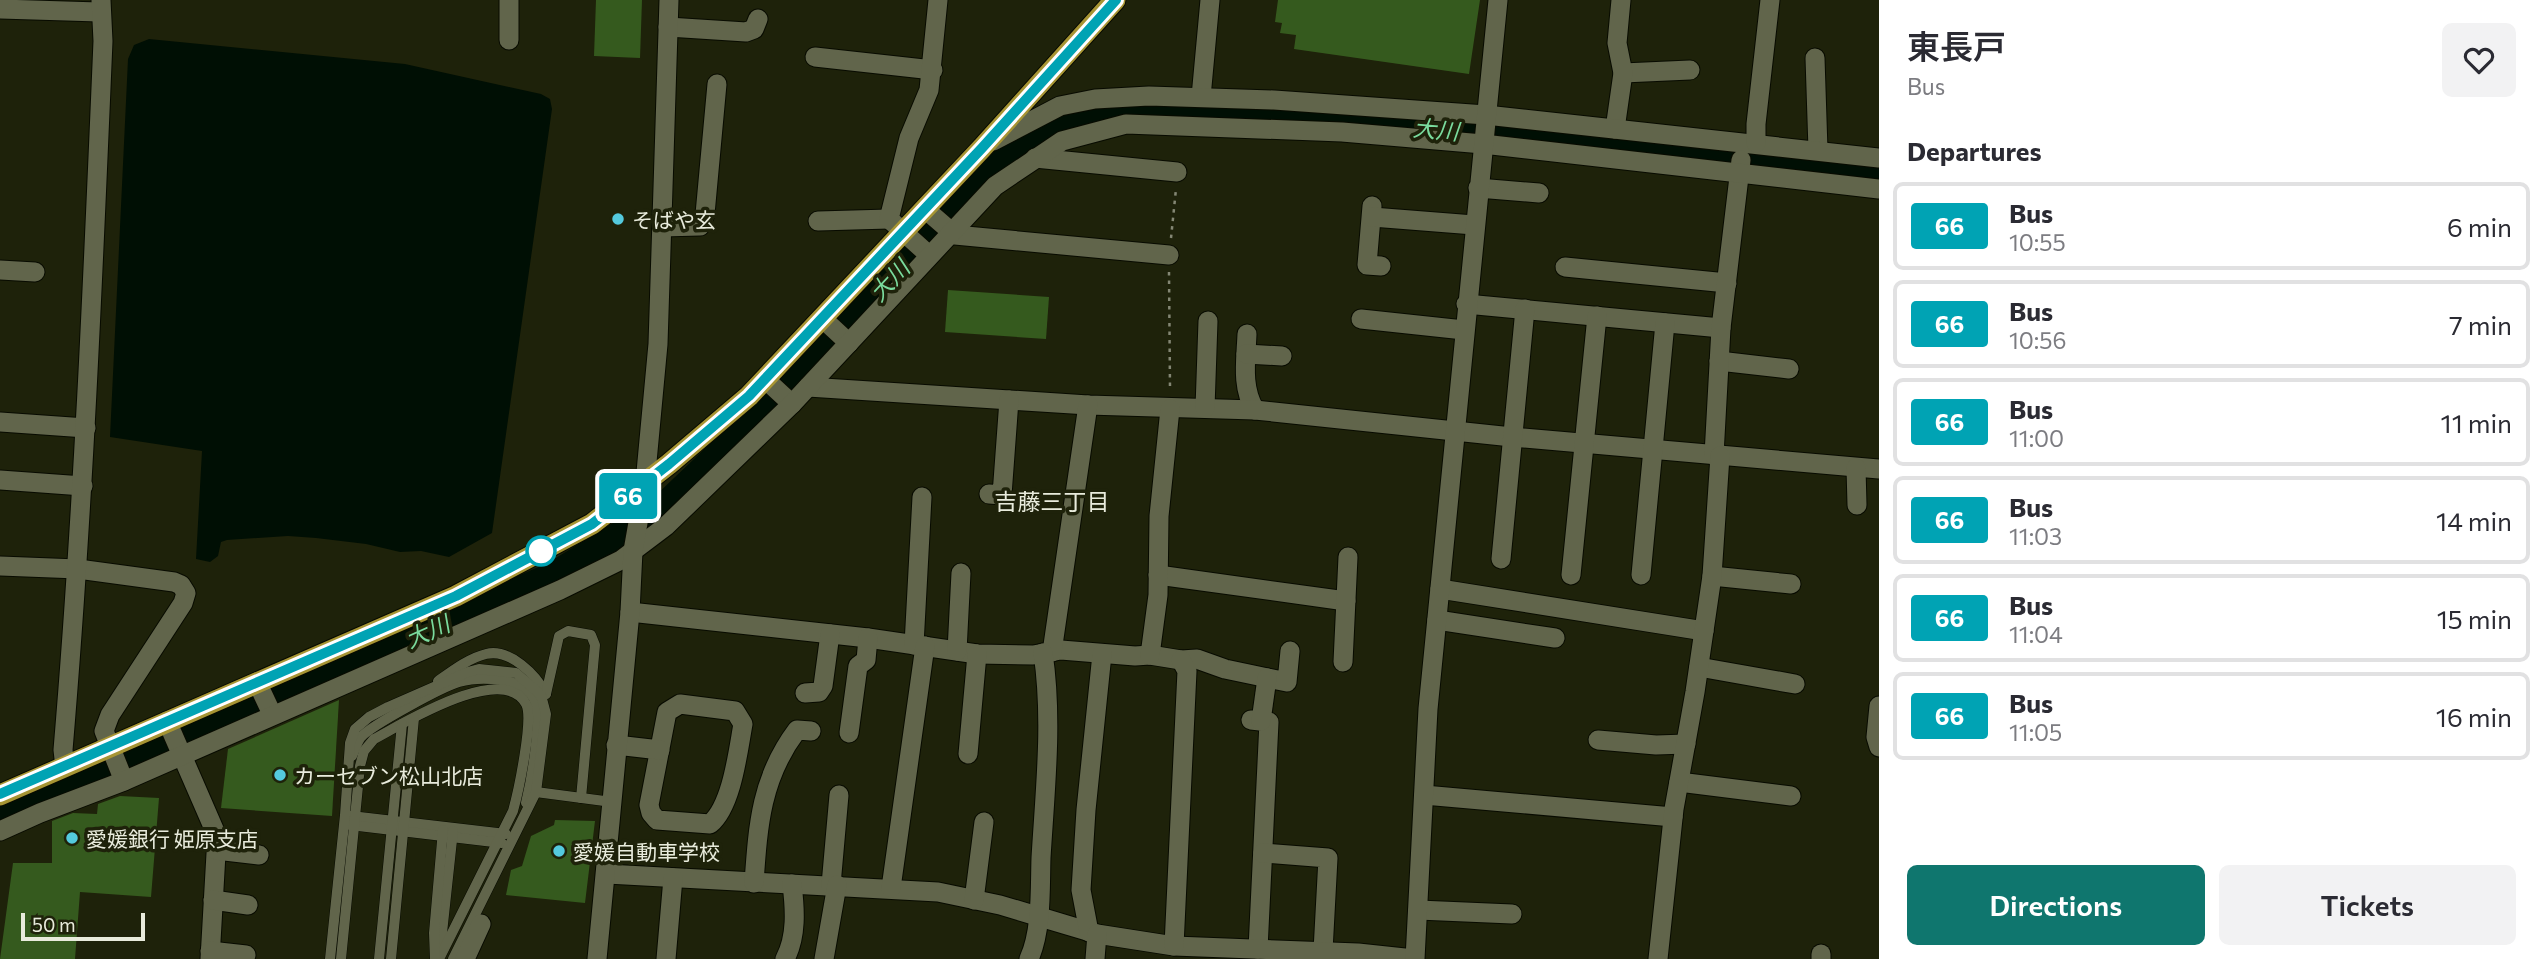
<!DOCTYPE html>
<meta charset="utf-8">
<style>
:root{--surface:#fff;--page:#f2f2f3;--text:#2b2b33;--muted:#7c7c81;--line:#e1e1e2;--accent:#0f766e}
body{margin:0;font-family:Commissioner,"Noto Sans JP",sans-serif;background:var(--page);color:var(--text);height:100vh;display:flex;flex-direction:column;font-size:26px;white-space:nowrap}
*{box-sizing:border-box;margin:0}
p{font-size:23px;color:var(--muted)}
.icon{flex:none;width:38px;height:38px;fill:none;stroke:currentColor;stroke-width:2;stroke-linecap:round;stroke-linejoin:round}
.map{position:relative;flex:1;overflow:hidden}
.drawer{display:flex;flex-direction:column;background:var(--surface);width:665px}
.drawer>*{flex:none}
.badge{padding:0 14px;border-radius:5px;font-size:24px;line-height:46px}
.scale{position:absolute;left:21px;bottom:18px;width:124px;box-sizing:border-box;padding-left:7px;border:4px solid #e8ebdc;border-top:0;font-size:19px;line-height:24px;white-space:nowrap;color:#e8ebdc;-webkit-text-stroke:5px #1e220a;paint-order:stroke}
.map>.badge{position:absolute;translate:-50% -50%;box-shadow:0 0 0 4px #fff}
h2{padding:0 28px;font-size:26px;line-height:63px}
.round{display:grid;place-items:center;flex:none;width:74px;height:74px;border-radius:10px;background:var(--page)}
.headline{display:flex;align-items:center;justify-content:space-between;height:119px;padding:0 28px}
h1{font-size:33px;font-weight:600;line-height:52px}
.button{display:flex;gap:14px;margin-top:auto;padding:14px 28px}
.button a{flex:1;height:80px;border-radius:10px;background:var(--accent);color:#fff;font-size:28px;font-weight:600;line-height:80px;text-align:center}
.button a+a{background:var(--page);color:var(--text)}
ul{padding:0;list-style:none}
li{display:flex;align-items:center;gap:21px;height:88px;margin:0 14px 10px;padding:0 14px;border:4px solid var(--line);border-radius:10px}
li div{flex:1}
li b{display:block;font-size:26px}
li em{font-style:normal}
li .badge{min-width:77px;font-weight:700;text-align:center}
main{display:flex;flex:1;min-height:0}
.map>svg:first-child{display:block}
</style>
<main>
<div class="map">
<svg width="1879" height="959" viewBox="0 0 1879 959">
<rect width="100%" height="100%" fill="#1e220a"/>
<path fill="#000f04" d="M149,39L405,64L541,94L550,99L552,109L492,533L449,557L421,551L400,552L366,544L316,538L288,536L227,540L221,542L218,556L210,562L196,559L202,451L110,437L128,59L134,45Z"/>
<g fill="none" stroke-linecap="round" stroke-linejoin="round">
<path stroke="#000f04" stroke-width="30" d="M0,818L555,576L661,511L768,409L932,234L1015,152L1075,124L1127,113L1257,114L1411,124L1715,153L1879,174"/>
</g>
<g fill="#355a1e">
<path d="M596,0H642L640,58L594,56Z"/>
<path d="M1278,0H1480L1469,74L1294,49L1296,35L1280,33L1282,23L1275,22Z"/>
<path d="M948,290L1049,297L1046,339L945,332Z"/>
<path d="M339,700L332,816L221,808L228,749Z"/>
<path d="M120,796L159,798L151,897L80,892L75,959H0L13,863H52V821L73,813L97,814L98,804Z"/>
<path d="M555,820L595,821L585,903L506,895L511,870L522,866L531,836L554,825Z"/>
</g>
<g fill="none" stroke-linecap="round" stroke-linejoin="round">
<defs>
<g id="service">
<path d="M438,681C452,671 469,658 486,654C510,648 536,675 546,694"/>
<path d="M546,694L559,636L568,631L591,635L595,645L581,798"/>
<path d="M352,756C355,750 357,742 361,737C372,725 442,687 459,682C480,676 520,677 533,697C544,715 531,782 526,803"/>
<path d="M536,792L612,802"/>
<path d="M351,816L506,834"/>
<path d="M350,825L502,843"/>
<path d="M444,948L442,933L453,831"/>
<path d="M330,959L345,815L350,743L355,729L369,717L388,707L468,672L479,669L516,673L541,695L546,714L536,792L453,959"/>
<path d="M341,959L360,766L364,751L374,739C401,725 503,661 526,704C534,719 518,793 513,811L439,959"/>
<path d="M379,959L402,724"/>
<path d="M391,959L414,718"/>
<path d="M435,959L434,933L443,830"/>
</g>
<g id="minor">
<path d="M0,9L99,12"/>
<path d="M668,27L746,32L754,29L758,19"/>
<path d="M509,40V0"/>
<path d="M815,57L933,70"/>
<path d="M1815,58L1818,150"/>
<path d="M1623,73L1690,70"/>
<path d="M1201,97L1210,0"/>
<path d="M1615,129L1623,73L1617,43L1621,0"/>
<path d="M993,141L1060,106L1095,99L1149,96L1274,100L1486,115L1879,158"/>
<path d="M1756,143V124L1770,0"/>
<path d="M1035,158L1177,172"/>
<path d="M1478,188L1539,193"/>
<path d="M1372,206L1367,265L1381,266"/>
<path d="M925,209L955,235L1169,255"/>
<path d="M1372,217L1474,225"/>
<path d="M818,221L889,219"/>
<path d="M662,227L700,226L705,214L717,84"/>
<path d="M929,255L889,219L909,138L929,90L938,0"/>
<path d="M1565,267L1727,283"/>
<path d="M0,270L35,272"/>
<path d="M1466,304L1721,328"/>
<path d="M822,318L849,343"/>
<path d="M1361,319L1464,330"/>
<path d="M1247,334C1246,360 1241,387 1255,410"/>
<path d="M1246,354L1282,356"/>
<path d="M1719,361L1789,369"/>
<path d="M765,379L792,404"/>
<path d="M808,387L1088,405L1255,410L1512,437L1879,469"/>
<path d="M1205,408L1208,321"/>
<path d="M0,422L86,428"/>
<path d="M1714,455L1721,328L1741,160"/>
<path d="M1856,468L1857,505"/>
<path d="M0,480L83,486"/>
<path d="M989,494L1002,495L1009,400"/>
<path d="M1501,559L1525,309"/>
<path d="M0,566L78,569L174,582L181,585L186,593L183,603L110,715L104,731L124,781"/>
<path d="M1158,575L1346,601"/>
<path d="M1571,575L1597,316"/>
<path d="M1641,575L1665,323"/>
<path d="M1712,576L1791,584"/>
<path d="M1440,589L1704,631"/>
<path d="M630,612L868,638L977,654L1033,655L1061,650L1135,656L1150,655L1181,660L1197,659L1225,669L1287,682L1290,651"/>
<path d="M1437,620L1555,638"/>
<path d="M914,645L922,497"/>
<path d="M957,651L961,573"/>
<path d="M1052,652L1088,405"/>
<path d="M1150,655L1158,595L1159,516L1170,409"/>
<path d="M1343,662L1348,557"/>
<path d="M1699,667L1795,684"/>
<path d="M257,682L272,714"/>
<path d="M805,693L819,692L823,686L830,634"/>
<path d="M680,704L735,711L743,724C738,751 732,806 710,824L657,820L651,813L649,805L667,712Z"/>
<path d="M1879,706L1876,737L1879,747"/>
<path d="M1251,720L1269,722L1258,949"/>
<path d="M167,721L217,836L210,959"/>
<path d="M1261,721L1267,678"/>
<path d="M849,733L858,666L866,660L868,638"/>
<path d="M1598,740L1656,745L1686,744"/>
<path d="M616,745L660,750"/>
<path d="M968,754L977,654"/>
<path d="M65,767L63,750C83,514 93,278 103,41L101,0"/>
<path d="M1679,782L1791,796"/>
<path d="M1424,795L1673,817"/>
<path d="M0,831L40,813L124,781L560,590L621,560L666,526L792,404L995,186L1062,141L1126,124L1342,132L1483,144L1879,189"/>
<path d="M216,850L259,855"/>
<path d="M1263,853L1328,858L1323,951"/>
<path d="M607,874L938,892L1000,905L1097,934L1174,946L1358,953L1414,959"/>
<path d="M754,883C758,825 761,778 797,730L811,731"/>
<path d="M831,885L839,795"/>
<path d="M891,888L925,646"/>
<path d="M213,900L248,905"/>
<path d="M974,900L984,822"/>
<path d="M1418,910L1512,914"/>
<path d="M1089,932L1081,890L1086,810L1102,654"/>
<path d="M1174,946L1187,671L1181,660"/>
<path d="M210,951L246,955"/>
<path d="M465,959L481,924"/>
<path d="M597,959L630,612L633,551L645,483L658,344L669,0"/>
<path d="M666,959L673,878"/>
<path d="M785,959C797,936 795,909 792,884"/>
<path d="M824,959L837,885"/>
<path d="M1029,959C1042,930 1040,889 1041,858C1045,790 1053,720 1043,653"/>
<path d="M1095,959L1097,934"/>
<path d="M1415,959L1428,709L1498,0"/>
<path d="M1658,959L1674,809L1695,692L1712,576L1720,456"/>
<path d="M1821,959V954"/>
</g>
<path id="trunk" d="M0,795L456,596L592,524L669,464L749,396L982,148L1115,0"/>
</defs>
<use href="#service" stroke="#080b00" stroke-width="11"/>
<use href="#minor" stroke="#080b00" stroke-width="21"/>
<use href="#trunk" stroke="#080b00" stroke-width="23"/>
<g stroke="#848774" stroke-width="2.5" stroke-dasharray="3.5 5" stroke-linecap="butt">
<path d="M1171,238L1176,189"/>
<path d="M1169,272L1170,388"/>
</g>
<use href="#service" stroke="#61654b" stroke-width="10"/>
<use href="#minor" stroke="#61654b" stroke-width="19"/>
<use href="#trunk" stroke="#a69433" stroke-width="21"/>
</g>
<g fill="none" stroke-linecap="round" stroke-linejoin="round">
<defs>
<path id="line" d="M0,794L456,596L592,524L669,464L749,396L982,148L1116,0"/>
</defs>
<use href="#line" stroke="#fff" stroke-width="16"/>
<use href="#line" stroke="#00a3b4" stroke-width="10"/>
</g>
<g fill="#54cade" stroke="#1e220a" stroke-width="2.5">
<circle cx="618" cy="219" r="7"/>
<circle cx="280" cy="775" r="7"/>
<circle cx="72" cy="838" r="7"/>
<circle cx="559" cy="851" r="7"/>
</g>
<circle fill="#fff" stroke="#00a3b4" stroke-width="3.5" cx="541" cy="551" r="14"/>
<g text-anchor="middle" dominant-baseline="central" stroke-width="7" stroke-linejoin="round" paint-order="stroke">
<g font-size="21" fill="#e8ebdc" stroke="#1e220a" text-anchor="start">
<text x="632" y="219">そばや玄</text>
<text x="294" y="775">カーセブン松山北店</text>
<text x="86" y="838">愛媛銀行 姫原支店</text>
<text x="573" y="851">愛媛自動車学校</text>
</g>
<g font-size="23" font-style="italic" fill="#7adb9d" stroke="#1e220a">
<text transform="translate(1436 129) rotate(5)">大川</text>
<text transform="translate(889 280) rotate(-47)">大川</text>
<text transform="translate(427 631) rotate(-24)">大川</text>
</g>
<g font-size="23" fill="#e8ebdc" stroke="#1e220a">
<text x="1052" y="501">吉藤三丁目</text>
</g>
</g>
</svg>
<div class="scale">50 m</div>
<b class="badge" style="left:628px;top:496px;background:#00a3b4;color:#fff">66</b>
</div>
<section class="drawer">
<div class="headline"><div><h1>東長戸</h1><p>Bus</p></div><a class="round"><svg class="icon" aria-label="heart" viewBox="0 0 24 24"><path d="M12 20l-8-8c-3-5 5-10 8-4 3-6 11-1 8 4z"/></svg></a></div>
<h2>Departures</h2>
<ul>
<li><span class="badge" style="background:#00a3b4;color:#fff">66</span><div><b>Bus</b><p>10:55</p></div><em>6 min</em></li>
<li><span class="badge" style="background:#00a3b4;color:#fff">66</span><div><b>Bus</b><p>10:56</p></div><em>7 min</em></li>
<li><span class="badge" style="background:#00a3b4;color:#fff">66</span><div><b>Bus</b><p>11:00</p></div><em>11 min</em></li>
<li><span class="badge" style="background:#00a3b4;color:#fff">66</span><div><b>Bus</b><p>11:03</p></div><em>14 min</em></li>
<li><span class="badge" style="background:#00a3b4;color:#fff">66</span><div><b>Bus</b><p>11:04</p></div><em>15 min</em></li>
<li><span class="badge" style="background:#00a3b4;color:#fff">66</span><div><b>Bus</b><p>11:05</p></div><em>16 min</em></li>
</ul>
<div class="button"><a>Directions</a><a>Tickets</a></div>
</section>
</main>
